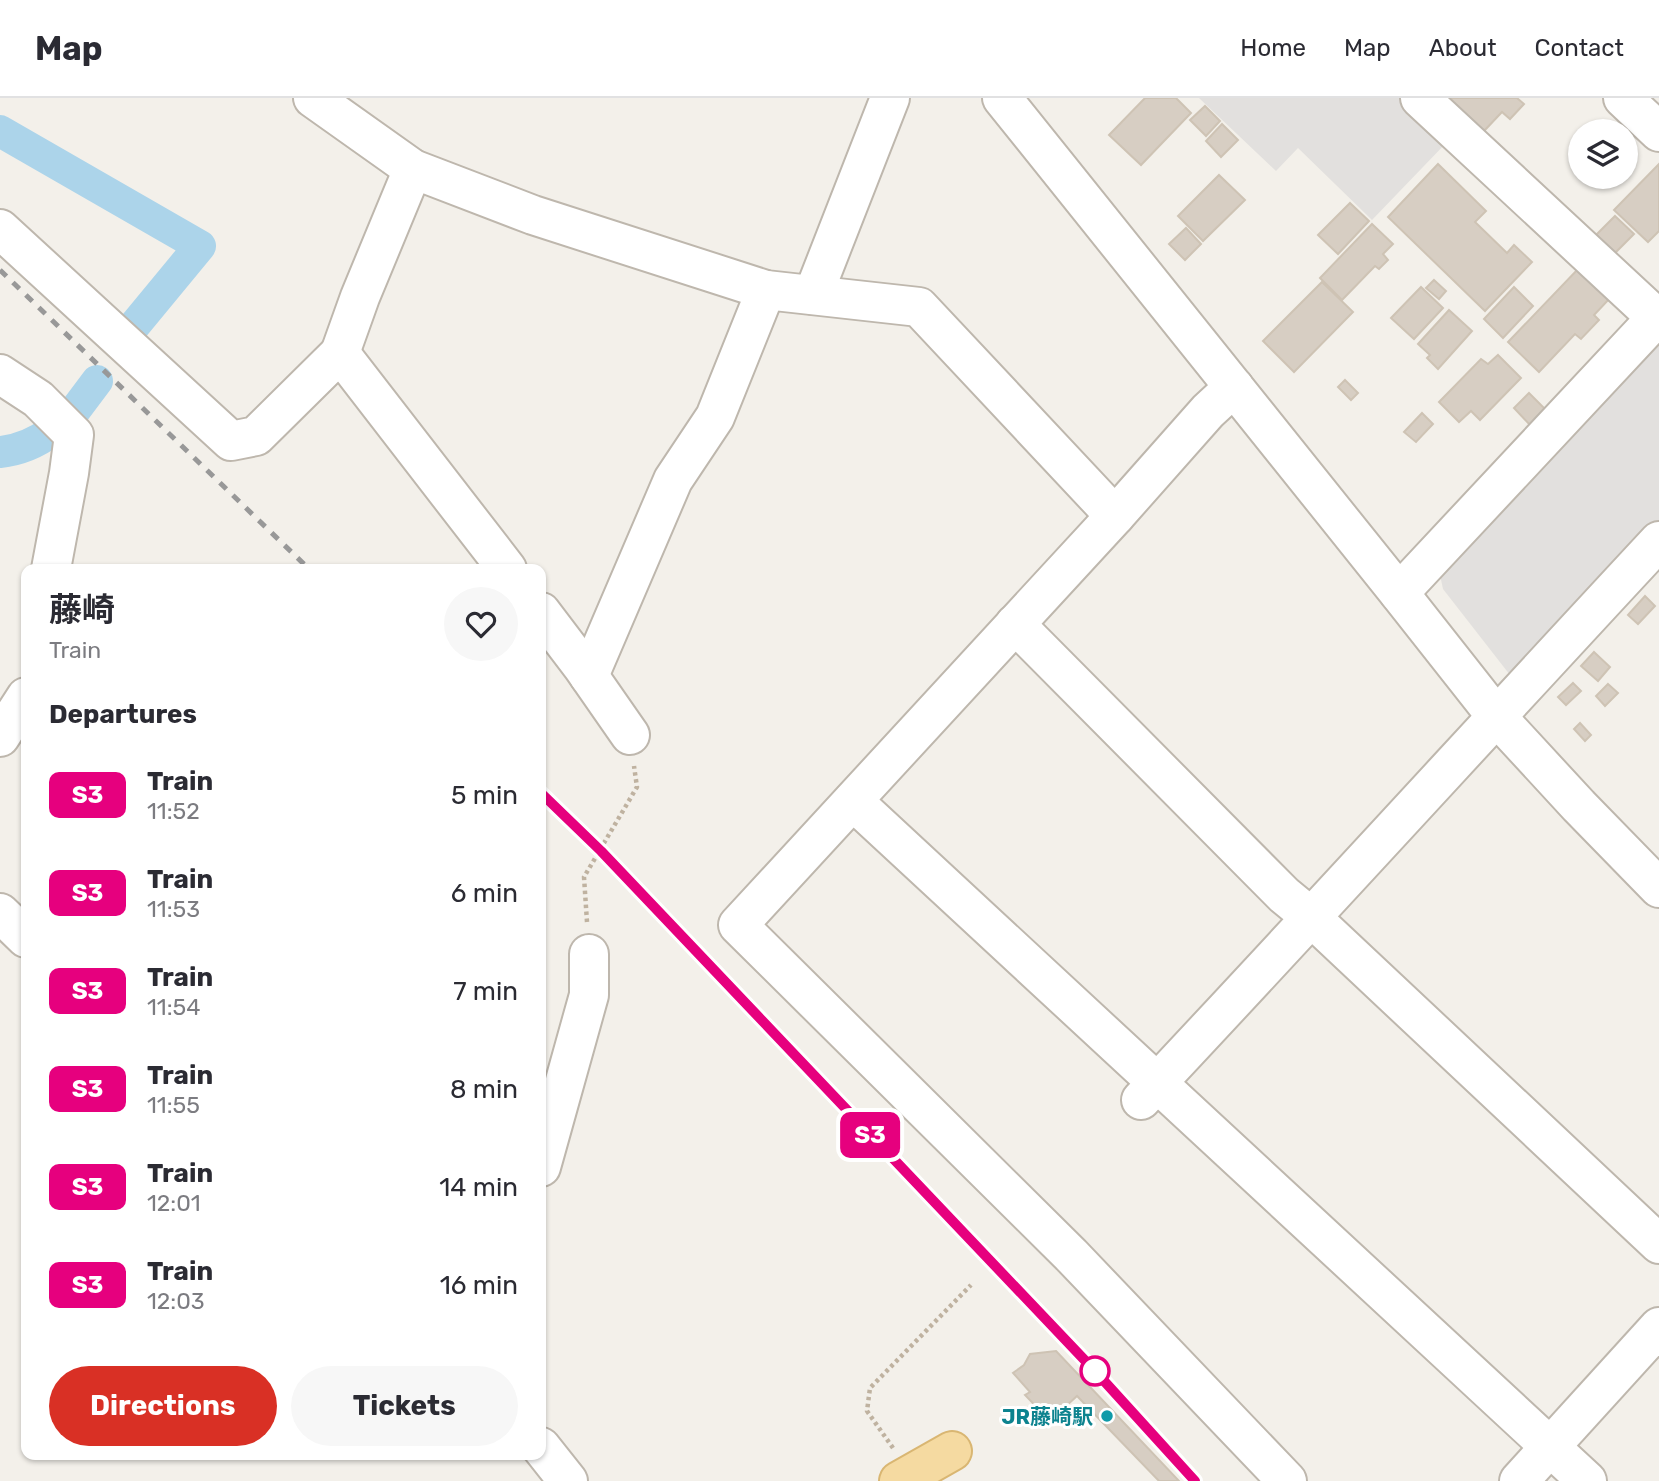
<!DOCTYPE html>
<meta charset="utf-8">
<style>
:root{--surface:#fff;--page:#f7f7f7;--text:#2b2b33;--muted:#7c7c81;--line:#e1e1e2;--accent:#d93025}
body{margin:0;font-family:Rubik,"Noto Sans JP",sans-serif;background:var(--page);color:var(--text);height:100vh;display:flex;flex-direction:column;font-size:26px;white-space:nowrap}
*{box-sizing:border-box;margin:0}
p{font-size:23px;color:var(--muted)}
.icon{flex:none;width:38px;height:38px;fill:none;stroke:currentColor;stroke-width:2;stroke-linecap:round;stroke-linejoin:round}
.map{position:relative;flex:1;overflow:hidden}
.side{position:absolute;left:21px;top:466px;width:525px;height:896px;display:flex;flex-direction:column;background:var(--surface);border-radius:14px;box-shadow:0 2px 5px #0004}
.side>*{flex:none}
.badge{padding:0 14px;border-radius:10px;font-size:24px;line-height:46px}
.buttons{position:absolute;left:1568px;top:21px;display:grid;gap:14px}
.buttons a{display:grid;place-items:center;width:70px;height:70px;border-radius:50%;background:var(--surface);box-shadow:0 2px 5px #0004;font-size:35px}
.map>.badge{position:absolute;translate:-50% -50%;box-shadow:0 0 0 4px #fff}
h2{padding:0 28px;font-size:26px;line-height:63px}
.round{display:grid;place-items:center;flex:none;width:74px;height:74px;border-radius:37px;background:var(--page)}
.summary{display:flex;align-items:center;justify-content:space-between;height:119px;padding:0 28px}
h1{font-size:33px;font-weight:700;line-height:52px}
.cta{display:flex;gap:14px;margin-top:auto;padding:14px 28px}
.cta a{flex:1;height:80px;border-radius:42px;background:var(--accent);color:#fff;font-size:28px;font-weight:700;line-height:80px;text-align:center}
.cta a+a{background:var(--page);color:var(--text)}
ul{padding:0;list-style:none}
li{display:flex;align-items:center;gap:21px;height:98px;padding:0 28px}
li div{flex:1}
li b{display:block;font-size:26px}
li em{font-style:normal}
li .badge{min-width:77px;font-weight:700;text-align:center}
header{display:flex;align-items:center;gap:42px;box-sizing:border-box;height:98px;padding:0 35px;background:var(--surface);border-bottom:2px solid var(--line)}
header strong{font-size:33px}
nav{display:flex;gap:38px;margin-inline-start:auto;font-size:24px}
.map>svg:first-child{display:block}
</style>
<header>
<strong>Map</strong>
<nav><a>Home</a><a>Map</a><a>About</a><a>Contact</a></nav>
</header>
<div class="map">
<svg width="1659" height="1383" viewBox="0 0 1659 1383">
<rect width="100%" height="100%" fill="#f3f0ea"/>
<g fill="#e2e0de">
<path d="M1199,0H1401L1448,43L1372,122L1298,50L1276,73Z"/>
<path d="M1659,242V425L1510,577L1443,491L1440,477Z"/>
</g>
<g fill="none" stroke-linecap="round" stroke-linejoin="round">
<g stroke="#acd4ea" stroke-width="32">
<path d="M0,33L200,148L120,245"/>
<path d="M73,315L97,283"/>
<path d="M0,354C20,352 36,345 52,333"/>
</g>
</g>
<g fill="#d7cec3" stroke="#cec3b4" stroke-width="2">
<path d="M1145,0H1176L1191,15L1141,67L1109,37Z"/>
<path d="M1452,0H1517L1524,6L1510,21L1502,14L1484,33L1450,2Z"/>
<path d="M1205,8L1220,23L1206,38L1190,22Z"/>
<path d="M1222,26L1238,42L1221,59L1206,43Z"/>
<path d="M1438,66L1486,113L1475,124L1507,155L1514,147L1532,164L1485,213L1388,119Z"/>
<path d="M1659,66V133L1648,144L1614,112Z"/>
<path d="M1219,77L1245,102L1203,143L1178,118Z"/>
<path d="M1350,105L1369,123L1338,156L1318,137Z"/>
<path d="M1615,118L1634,136L1615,155L1596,137Z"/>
<path d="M1372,126L1393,146L1383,156L1388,162L1379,171L1375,168L1342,202L1320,180Z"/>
<path d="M1186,130L1201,146L1185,162L1169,146Z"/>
<path d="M1580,169L1611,199L1594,217L1599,222L1581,241L1575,236L1539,274L1508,244Z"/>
<path d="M1434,182L1446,193L1439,201L1426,190Z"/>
<path d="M1322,184L1353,214L1294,274L1263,243Z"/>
<path d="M1421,189L1443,210L1414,241L1391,220Z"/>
<path d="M1514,189L1533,208L1503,240L1484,221Z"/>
<path d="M1449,212L1472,233L1438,271L1427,260L1430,257L1418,246Z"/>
<path d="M1498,257L1521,280L1480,322L1471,313L1459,324L1439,304L1481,261L1488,266Z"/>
<path d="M1345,282L1358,295L1351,302L1338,289Z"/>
<path d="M1529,295L1545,311L1530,327L1514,310Z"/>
<path d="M1422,315L1433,326L1416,344L1404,334Z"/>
<path d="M1645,498L1655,508L1638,526L1628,517Z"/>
<path d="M1594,554L1610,569L1598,583L1581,568Z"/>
<path d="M1573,585L1581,593L1566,607L1558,599Z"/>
<path d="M1608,586L1618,595L1605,608L1596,598Z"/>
<path d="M1580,625L1591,637L1585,643L1574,631Z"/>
<path d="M1056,1253L1179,1383H1159L1077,1298L1053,1320L1050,1316L1047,1320L1025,1297L1030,1294L1013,1275L1024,1267L1030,1256Z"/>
</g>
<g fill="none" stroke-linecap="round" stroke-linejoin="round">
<defs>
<g id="minor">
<path d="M313,0L413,71L533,117L766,192L919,209L1115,418"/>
<path d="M1002,0L1399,495L1496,618L1579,708L1659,790"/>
<path d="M1420,0L1659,222"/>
<path d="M1623,0L1659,34"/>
<path d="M0,131L231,343L256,338L340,255L507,471"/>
<path d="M813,197L890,0"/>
<path d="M340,255L360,199L413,71"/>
<path d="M0,276L38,301L74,337L69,375L51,471"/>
<path d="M1234,289L1208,313L1115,418L738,827L1071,1157L1287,1383"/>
<path d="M1399,495L1659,217"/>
<path d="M541,514L582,568L630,637"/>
<path d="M1015,526L1284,797L1312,820L1659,1146"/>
<path d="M589,578L673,382L715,319L766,192"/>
<path d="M0,639L26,599"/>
<path d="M853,703L1587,1383"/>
<path d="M0,815L26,840"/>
<path d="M1141,1002C1315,817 1486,629 1659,443"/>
<path d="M541,1069L589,897V856"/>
<path d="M541,1349L568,1383"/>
<path d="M1519,1383L1659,1229"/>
</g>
<path id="major" d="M899,1383L952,1353"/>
</defs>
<use href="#minor" stroke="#beb7ad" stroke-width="42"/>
<use href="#major" stroke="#d9b672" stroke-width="42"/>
<g stroke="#bfb2a0" stroke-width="4.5" stroke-dasharray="3.5 3.5" stroke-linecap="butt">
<path d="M587,824L584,779L637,689L634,668"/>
<path d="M893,1350L867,1313L870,1290L971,1187"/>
</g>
<use href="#minor" stroke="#fff" stroke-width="38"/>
<use href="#major" stroke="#f5daa1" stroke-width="38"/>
<g stroke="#989898" stroke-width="5" stroke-dasharray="9 9" stroke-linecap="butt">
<path d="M0,172L309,471"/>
<path d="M541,695L601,753L1095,1273L1195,1383"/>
</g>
</g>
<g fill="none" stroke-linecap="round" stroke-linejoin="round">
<defs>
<path id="line" d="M541,695L601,753L1095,1273L1195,1383"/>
</defs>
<use href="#line" stroke="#fff" stroke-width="16"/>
<use href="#line" stroke="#e6007e" stroke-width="10"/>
</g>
<circle fill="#fff" stroke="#e6007e" stroke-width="3.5" cx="1095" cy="1273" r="14"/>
<circle fill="#0f9aa8" stroke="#fff" stroke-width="2.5" cx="1107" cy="1318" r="7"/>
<g text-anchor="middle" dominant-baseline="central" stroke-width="6" stroke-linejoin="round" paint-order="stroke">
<g font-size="21" font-weight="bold" fill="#0d838f" stroke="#fff" text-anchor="end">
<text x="1093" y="1318">JR藤崎駅</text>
</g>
</g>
</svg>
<div class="buttons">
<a><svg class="icon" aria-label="layers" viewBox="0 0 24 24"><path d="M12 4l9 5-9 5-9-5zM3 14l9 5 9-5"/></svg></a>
</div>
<b class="badge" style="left:870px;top:1037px;background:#e6007e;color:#fff">S3</b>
<section class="side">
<div class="summary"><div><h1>藤崎</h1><p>Train</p></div><a class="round"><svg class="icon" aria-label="heart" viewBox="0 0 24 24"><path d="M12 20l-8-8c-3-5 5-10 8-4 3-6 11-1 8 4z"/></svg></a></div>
<h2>Departures</h2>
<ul>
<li><span class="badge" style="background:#e6007e;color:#fff">S3</span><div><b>Train</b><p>11:52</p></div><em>5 min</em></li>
<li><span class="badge" style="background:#e6007e;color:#fff">S3</span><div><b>Train</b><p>11:53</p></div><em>6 min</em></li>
<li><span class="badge" style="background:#e6007e;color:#fff">S3</span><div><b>Train</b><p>11:54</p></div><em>7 min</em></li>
<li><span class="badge" style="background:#e6007e;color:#fff">S3</span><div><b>Train</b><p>11:55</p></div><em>8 min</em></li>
<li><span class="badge" style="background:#e6007e;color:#fff">S3</span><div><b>Train</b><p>12:01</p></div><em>14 min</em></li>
<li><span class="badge" style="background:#e6007e;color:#fff">S3</span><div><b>Train</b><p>12:03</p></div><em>16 min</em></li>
</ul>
<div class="cta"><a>Directions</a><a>Tickets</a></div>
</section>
</div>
